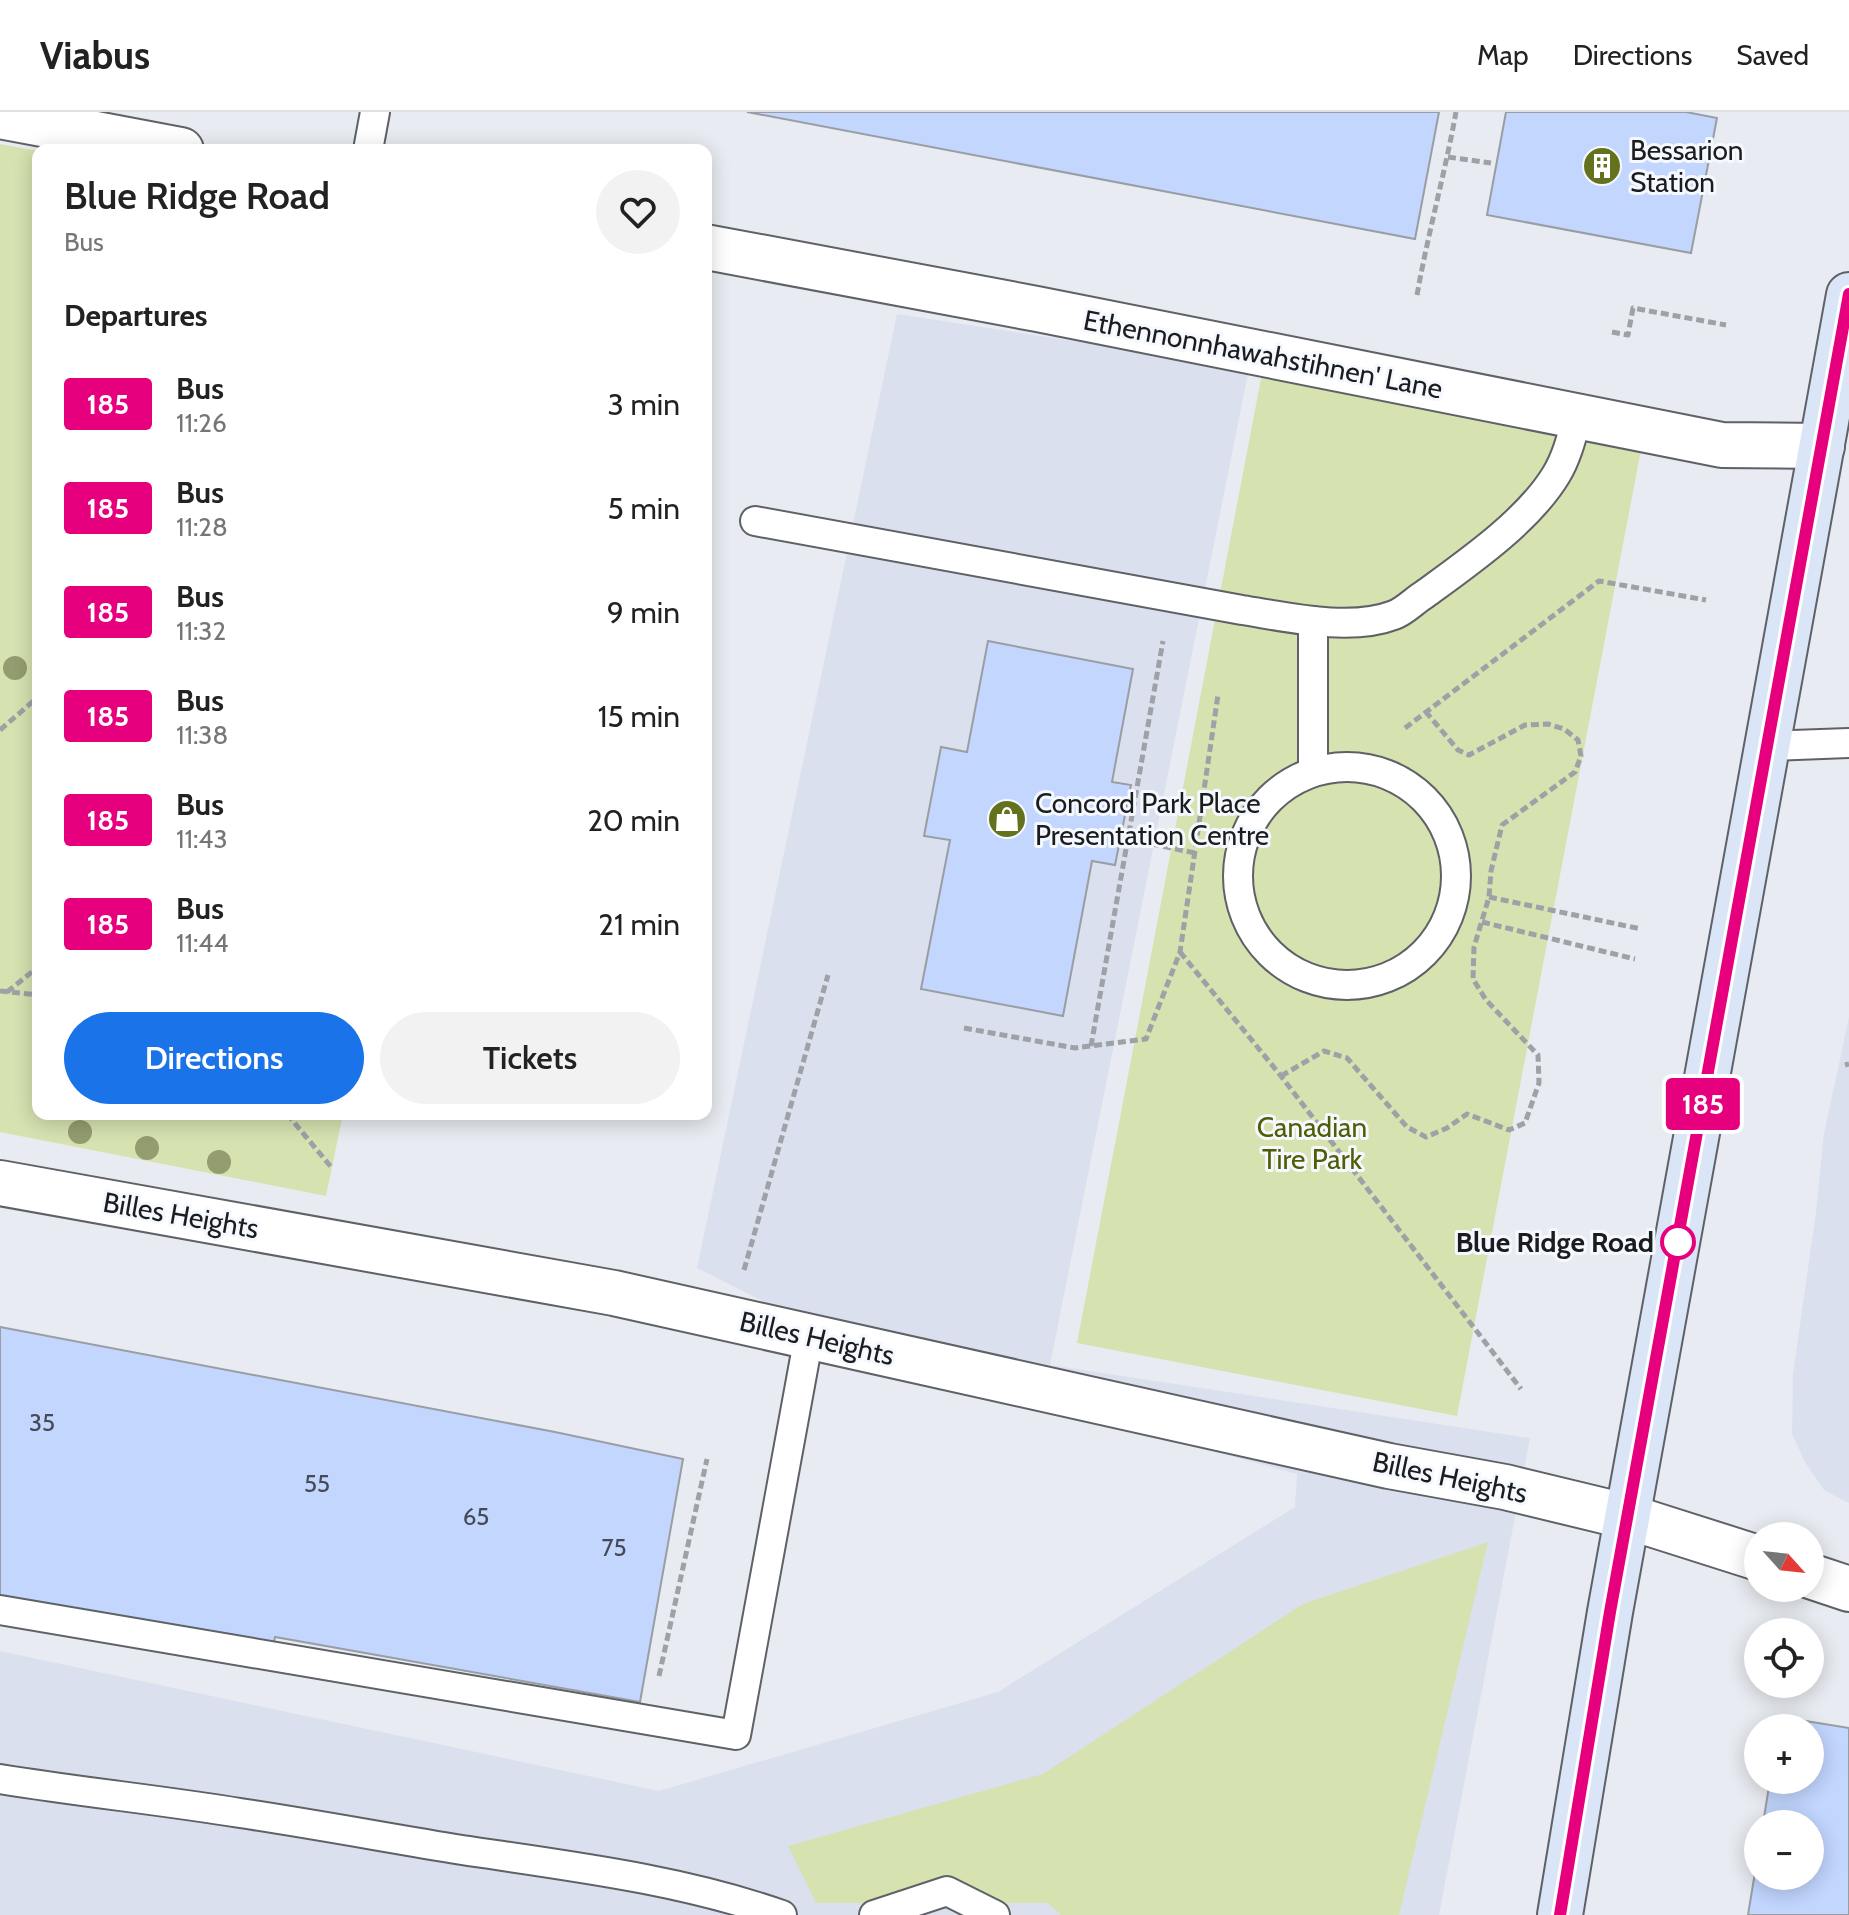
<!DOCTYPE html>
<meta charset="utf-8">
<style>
:root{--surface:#fff;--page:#f2f2f2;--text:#222;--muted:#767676;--line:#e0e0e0;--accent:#1a73e8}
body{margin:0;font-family:Cabin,sans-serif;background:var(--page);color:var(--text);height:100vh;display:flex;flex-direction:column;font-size:30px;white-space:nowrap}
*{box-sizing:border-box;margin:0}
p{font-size:26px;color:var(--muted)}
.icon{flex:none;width:44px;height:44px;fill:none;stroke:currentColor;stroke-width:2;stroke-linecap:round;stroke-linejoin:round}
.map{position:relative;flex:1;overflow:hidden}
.sheet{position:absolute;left:32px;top:32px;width:680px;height:976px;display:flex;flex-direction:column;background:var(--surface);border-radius:16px;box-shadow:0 4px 20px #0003}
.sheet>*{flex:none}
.badge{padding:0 16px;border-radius:6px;font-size:28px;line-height:52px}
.needle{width:52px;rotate:117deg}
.fabs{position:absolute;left:1744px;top:1410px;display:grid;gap:16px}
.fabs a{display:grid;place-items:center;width:80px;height:80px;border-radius:50%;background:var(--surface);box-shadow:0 4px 20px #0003;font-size:40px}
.map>.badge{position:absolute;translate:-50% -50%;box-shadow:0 0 0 4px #fff}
h2{padding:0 32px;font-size:30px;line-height:72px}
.round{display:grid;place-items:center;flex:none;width:84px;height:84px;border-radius:42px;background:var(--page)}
.headline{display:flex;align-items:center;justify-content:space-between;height:136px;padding:0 32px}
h1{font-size:38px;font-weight:600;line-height:60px}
.action{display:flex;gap:16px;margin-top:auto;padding:16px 32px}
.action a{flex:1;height:92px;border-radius:48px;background:var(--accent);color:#fff;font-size:32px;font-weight:600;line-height:92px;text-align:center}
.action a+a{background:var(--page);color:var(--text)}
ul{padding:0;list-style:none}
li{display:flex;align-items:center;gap:24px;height:104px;padding:0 32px}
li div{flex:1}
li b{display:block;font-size:30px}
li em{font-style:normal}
li .badge{min-width:88px;font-weight:700;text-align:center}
header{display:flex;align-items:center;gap:48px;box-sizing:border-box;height:112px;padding:0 40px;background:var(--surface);border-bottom:2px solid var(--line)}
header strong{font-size:38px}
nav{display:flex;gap:44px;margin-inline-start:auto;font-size:28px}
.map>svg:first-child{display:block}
</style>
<header>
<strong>Viabus</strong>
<nav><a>Map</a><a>Directions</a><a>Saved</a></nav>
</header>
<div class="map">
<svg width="1849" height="1803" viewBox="0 0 1849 1803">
<rect width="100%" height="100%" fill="#e8ebf1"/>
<g fill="#dae0ed">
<path d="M897,202L1249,256L1050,1253L1530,1326L1439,1803H0V1539L659,1679L998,1580L1295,1395L1297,1362L884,1250L697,1156Z"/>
<path d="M1849,905V1391L1824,1378L1805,1350L1792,1322L1793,1262L1816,1100L1824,1022Z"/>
</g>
<g fill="#d6e2b0">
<path d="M0,32L38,39V1002H343L326,1084L0,1020Z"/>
<path d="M1264,251L1644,322L1457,1304L1077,1231Z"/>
<path d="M1488,1430L1399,1803H1061L1048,1791H816L788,1734L1043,1662L1303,1492Z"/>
</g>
<g fill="#c2d6fe" stroke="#9a9da3" stroke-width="2">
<path d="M747,0H1439L1415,127Z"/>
<path d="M1506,0H1686L1717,6L1691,141L1487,103Z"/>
<path d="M988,529L1133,557L1112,670L1131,673L1115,753L1092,749L1063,904L921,877L950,728L924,724L941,635L967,640Z"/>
<path d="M0,1215L555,1320L683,1347L640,1590L275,1525L268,1556L0,1504Z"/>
<path d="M1781,1605L1849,1616V1803H1748L1758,1742V1764H1810V1712H1763L1770,1668H1810V1616H1779Z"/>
</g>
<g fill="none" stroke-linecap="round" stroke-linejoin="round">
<defs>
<g id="service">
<path d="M368,38L375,0"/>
<path d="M755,409L1242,498C1287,505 1350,520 1394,503C1405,499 1415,488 1425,482C1469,450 1528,409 1556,363C1567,345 1572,324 1577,305"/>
<path d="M1768,634L1849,631"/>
<circle cx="1347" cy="764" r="109"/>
<path d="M1313,660V509"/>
<path d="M0,1498L736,1623L809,1224"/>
<path d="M0,1667C80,1680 160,1688 240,1701C314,1712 388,1726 462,1738C569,1754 679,1767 782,1803"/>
<path d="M874,1803L947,1779L995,1803"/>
</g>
<g id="minor">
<path d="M0,4L181,38"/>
<path d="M706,135L1037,197L1722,333L1822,334"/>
<path d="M0,1071L614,1181L1389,1354L1505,1375L1629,1405L1758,1446"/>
<path d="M1810,1464L1849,1477"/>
</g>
<path id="secondary" d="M1560,1803L1610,1500L1849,183"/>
</defs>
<use href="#service" stroke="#5e6166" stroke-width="32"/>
<use href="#minor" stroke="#5e6166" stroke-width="48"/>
<use href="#secondary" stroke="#5e6166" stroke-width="48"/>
<g stroke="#9ea1a5" stroke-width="5" stroke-dasharray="8 4" stroke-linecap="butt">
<path d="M1448,45L1491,51"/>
<path d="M1417,183C1428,121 1445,61 1456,0"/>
<path d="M1612,220L1628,223L1633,196L1726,213"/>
<path d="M1405,616L1599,469L1706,488"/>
<path d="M0,618L38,585"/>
<path d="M1128,727L1195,741"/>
<path d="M1489,785L1641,817"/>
<path d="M1482,810L1635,847"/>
<path d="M1180,840L1281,964L1521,1277"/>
<path d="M0,879L38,883"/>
<path d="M7,880L38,855"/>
<path d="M964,916L1075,936L1146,927L1180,840L1218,583"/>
<path d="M1091,934L1163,529"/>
<path d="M1845,953L1849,952"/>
<path d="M1281,964L1324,939L1347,946L1407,1015L1426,1025L1447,1016L1467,1002L1509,1018L1525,1011L1539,971L1538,943L1486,888L1473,867L1474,835L1489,785L1491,759L1502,713L1575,660L1581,644L1578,628L1564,617L1548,612L1525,613L1469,643L1458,638L1426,600"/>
<path d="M287,1002L332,1056"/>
<path d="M744,1158L828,863"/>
<path d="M659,1564L707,1347"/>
</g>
<use href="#service" stroke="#fff" stroke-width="28"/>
<use href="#minor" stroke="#fff" stroke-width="44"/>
<use href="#secondary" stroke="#dbe5f8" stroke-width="44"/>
</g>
<g fill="#949d6f">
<circle cx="15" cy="556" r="12"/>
<circle cx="80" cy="1020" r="12"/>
<circle cx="147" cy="1036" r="12"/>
<circle cx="219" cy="1050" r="12"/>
</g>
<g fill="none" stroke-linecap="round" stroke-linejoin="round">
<defs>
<path id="line" d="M1560,1803L1610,1500L1849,182"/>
</defs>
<use href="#line" stroke="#fff" stroke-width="18"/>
<use href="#line" stroke="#e6007e" stroke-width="12"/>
</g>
<defs>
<symbol id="building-disc" viewBox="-11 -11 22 22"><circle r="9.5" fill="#64721e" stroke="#f5f9ff"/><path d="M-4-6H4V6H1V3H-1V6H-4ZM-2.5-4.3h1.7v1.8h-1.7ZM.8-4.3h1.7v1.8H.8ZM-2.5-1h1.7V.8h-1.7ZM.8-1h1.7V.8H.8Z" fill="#fff"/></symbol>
<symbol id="shop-disc" viewBox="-11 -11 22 22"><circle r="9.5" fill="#64721e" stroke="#f5f9ff"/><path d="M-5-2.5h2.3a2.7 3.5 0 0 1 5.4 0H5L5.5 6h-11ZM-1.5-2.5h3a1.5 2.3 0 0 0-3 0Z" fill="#fff"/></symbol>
</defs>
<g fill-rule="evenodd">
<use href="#building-disc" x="1580" y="32" width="44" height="44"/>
<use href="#shop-disc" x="985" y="685" width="44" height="44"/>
</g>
<circle fill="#fff" stroke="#e6007e" stroke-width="4" cx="1678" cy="1130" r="16"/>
<g text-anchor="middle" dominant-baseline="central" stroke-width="6" stroke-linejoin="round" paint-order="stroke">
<g font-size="24" fill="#454a56">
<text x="42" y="1310">35</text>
<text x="317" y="1371">55</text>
<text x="476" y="1404">65</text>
<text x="614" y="1435">75</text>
</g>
<g font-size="28" fill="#1b1c1e" stroke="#f5f9ff" text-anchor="start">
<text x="1630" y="38">Bessarion<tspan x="1630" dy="32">Station</tspan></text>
<text x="1035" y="691">Concord Park Place<tspan x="1035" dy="32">Presentation Centre</tspan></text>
</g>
<g font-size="28" fill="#1b1c1e" stroke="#f5f9ff">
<text transform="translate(1263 242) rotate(11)">Ethennonnhawahstihnen' Lane</text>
<text transform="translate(181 1103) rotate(10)">Billes Heights</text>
<text transform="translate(817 1226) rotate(13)">Billes Heights</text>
<text transform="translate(1450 1365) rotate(12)">Billes Heights</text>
</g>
<g font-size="28" fill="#505d04" stroke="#f5f9ff">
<text x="1312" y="1015">Canadian<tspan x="1312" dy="32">Tire Park</tspan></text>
</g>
<g font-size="28" font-weight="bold" fill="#1b1c1e" stroke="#f5f9ff" text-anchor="end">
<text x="1654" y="1130">Blue Ridge Road</text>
</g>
</g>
</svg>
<div class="fabs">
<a><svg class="needle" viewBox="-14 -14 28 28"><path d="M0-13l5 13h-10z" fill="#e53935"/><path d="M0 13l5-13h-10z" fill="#767676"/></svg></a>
<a><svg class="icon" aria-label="locate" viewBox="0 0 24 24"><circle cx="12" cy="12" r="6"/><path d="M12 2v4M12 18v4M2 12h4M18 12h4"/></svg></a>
<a>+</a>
<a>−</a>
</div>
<b class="badge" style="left:1703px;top:992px;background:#e6007e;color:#fff">185</b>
<section class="sheet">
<div class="headline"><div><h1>Blue Ridge Road</h1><p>Bus</p></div><a class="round"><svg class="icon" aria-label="heart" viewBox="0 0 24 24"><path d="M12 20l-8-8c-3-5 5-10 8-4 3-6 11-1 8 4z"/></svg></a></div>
<h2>Departures</h2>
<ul>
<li><span class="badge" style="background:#e6007e;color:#fff">185</span><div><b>Bus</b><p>11:26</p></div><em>3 min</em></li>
<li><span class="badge" style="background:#e6007e;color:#fff">185</span><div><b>Bus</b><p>11:28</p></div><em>5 min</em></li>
<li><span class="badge" style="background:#e6007e;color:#fff">185</span><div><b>Bus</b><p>11:32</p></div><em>9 min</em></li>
<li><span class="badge" style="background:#e6007e;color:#fff">185</span><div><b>Bus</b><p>11:38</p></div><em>15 min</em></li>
<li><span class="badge" style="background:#e6007e;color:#fff">185</span><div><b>Bus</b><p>11:43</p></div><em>20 min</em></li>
<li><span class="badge" style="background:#e6007e;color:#fff">185</span><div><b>Bus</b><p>11:44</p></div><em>21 min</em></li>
</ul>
<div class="action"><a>Directions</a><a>Tickets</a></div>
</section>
</div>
